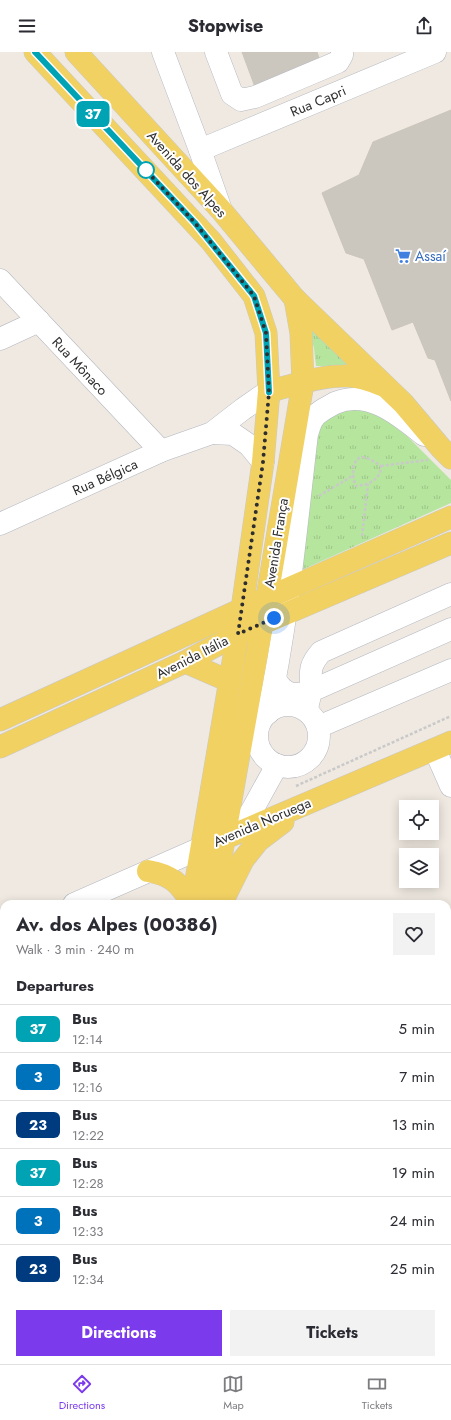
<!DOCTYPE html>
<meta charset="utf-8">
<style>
:root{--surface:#fff;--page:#f2f2f3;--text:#2b2b33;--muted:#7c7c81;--line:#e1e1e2;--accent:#7c3aed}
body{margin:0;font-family:Jost,sans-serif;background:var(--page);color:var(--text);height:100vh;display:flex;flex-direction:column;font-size:15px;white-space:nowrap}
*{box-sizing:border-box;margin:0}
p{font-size:13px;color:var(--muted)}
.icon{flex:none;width:22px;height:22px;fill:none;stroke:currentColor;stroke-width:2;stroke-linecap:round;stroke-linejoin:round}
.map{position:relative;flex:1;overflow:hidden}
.side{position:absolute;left:0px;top:848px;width:451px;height:464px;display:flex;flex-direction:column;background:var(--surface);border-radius:12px 12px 0 0;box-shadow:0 2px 10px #0003}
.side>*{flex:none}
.badge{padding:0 8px;border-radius:6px;font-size:14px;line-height:26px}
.fabs{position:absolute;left:399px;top:748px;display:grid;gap:8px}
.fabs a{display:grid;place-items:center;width:40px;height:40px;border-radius:0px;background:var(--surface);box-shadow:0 2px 10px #0003;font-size:20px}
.you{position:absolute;width:20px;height:20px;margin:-10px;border:3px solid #fff;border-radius:50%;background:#1a73e8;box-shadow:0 0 0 6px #1a73e833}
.map>.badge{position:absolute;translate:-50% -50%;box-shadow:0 0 0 2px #fff}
h2{padding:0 16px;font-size:15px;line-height:36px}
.round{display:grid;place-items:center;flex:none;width:42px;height:42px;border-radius:0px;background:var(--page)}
.summary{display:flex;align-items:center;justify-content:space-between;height:68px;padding:0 16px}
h1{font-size:19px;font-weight:700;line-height:30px}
.button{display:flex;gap:8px;margin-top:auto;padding:8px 16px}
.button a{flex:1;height:46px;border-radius:0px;background:var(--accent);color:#fff;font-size:16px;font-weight:700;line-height:46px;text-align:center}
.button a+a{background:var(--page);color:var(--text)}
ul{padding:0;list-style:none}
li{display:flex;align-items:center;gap:12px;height:48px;padding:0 16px;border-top:1px solid var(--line)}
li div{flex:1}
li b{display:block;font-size:15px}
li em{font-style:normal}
li .badge{min-width:44px;font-weight:700;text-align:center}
header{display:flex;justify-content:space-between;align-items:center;height:52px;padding:0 16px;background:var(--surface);font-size:18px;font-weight:700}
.menu{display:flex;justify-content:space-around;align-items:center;height:56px;border-top:1px solid var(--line);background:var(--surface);font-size:11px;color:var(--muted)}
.menu a{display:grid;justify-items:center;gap:2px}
.menu .current{color:var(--accent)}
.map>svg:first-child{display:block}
</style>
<header><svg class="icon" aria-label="menu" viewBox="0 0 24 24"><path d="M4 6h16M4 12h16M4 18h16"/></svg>Stopwise<svg class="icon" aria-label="share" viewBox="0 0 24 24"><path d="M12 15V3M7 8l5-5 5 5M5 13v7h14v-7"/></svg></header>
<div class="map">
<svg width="451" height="1312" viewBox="0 0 451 1312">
<defs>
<pattern id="park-tufts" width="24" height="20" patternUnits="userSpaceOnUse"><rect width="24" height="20" fill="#b6e59e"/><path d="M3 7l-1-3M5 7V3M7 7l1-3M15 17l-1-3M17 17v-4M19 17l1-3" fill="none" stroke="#9dc588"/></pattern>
</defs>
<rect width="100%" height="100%" fill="#efe9e1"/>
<g fill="url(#park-tufts)">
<path d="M306,265L364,321L347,315L316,314L314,296Z"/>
<path d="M345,355L376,360L408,385L451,428V451L295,521L313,392L322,369Z"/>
</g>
<g fill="#cbc7bf" stroke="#cbc5ba">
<path d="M242,0H317L320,9L255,35Z"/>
<path d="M451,58V349L435,308L428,306L413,270L392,278L364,207L346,201L322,141L359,123L373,90Z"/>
</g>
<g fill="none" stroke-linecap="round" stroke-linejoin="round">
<defs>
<g id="minor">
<path d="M163,0L200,98L221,158"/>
<path d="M216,0L232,42L241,48L255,45L338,10L342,3V0"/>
<path d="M200,98L435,0"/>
<path d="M0,228L161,399"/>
<path d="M0,287L39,269"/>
<path d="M212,381L233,382L249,393L263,410"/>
<path d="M0,472L161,399L212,381L243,357L269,339"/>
<path d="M275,627C284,643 294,645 311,639C311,620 308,615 321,600L451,542"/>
<path d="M308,652L311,639L451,577"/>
<circle cx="288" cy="684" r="31"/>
<path d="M268,661C288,569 296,475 307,382C309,377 310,371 313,367C317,360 328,355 335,351C369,337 399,363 424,383"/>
<path d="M318,675L451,618"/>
<path d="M435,698L451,734"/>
<path d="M240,780L277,713"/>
<path d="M74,852L201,796"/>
<path d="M0,886L4,884"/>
<path d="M447,903L451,901"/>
<path d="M447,1108L451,1106"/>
<path d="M0,1109L4,1120"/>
<path d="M0,1156L4,1166"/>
<path d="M59,1308L60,1312"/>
<path d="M448,1312L451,1310"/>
</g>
<g id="major">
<path d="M35,0L211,189L254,244L266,281L269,339L263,410L242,557L192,852"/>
<path d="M76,0L221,158L295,247L403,351L441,396L451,406"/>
<path d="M269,339C292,334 318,324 343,324C357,323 370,328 382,333"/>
<path d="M185,610L229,629"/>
<path d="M0,668L242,557L451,465"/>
<path d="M0,695L185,610L238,582L451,491"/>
<path d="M214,791L451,690"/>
<path d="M148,819C172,823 179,831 192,851"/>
<path d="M214,852L224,787L267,545L303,331L301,281L295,247"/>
<path d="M221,852L243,808L258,789L283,770"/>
<path d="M78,1308L80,1312"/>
<path d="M145,1308L147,1312"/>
</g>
</defs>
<use href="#minor" stroke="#b4b7c1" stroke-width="23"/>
<use href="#major" stroke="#c9c9c9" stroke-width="23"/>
<g stroke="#c9c9c9" stroke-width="2.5" stroke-dasharray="3 2" stroke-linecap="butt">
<path d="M362,405L370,407L381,414C381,428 368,433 356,434C352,425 351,412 359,406Z"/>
<path d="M381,414L428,408"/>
<path d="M319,444L354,423"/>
<path d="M362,484L368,432"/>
<path d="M296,734L451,664"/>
</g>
<use href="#minor" stroke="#fff" stroke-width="22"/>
<use href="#major" stroke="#f2d163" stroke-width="22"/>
</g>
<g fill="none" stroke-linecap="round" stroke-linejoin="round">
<defs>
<path id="line" d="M35,0L195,171L254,244L266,281L269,340"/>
</defs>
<use href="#line" stroke="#fff" stroke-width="9"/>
<use href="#line" stroke="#00a3b4" stroke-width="6"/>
<path stroke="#2e2e2e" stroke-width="4" stroke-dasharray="0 7.2" d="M146,118L142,114L195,171L254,244L266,281L269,340L263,410L238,582L274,566"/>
</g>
<defs>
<symbol id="supermarket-bare" viewBox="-9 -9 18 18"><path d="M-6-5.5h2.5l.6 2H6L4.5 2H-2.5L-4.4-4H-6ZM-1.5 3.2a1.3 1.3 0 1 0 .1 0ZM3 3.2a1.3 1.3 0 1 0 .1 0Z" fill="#3f7fe0" stroke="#fff" stroke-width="2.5" paint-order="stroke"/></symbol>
</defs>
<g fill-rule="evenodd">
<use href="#supermarket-bare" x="392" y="193" width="22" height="22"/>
</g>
<circle fill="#fff" stroke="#00a3b4" stroke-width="2" cx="146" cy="118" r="8"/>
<g text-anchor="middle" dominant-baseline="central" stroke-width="4" stroke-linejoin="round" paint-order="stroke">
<g font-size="14" fill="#2e2e2e" stroke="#fff">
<text transform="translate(318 49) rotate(-23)">Rua Capri</text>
<text transform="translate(187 122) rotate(48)">Avenida dos Alpes</text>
<text transform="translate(80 314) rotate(47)">Rua Mônaco</text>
<text transform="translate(105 425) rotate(-24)">Rua Bélgica</text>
<text transform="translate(276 491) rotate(-81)">Avenida França</text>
<text transform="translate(192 605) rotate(-27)">Avenida Itália</text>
<text transform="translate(262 770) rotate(-23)">Avenida Noruega</text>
</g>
<g font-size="14" fill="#366cbe" stroke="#fff" text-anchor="start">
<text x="415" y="204">Assaí</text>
</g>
</g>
</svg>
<div class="fabs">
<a><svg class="icon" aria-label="locate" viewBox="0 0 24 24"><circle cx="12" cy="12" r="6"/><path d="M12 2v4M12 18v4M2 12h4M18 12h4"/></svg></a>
<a><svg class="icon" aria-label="layers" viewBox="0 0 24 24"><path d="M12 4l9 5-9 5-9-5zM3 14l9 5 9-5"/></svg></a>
</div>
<div class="you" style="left:274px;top:566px"></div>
<b class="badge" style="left:93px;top:62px;background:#00a3b4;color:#fff">37</b>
<section class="side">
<div class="summary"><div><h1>Av. dos Alpes (00386)</h1><p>Walk · 3 min · 240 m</p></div><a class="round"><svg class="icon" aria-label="heart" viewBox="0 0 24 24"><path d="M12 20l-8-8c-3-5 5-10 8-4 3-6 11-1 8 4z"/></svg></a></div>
<h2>Departures</h2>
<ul>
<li><span class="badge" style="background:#00a3b4;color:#fff">37</span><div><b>Bus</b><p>12:14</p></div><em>5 min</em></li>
<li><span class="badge" style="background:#0072bc;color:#fff">3</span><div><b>Bus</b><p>12:16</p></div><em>7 min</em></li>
<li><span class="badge" style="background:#003b80;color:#fff">23</span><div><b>Bus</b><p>12:22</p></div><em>13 min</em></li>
<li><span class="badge" style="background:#00a3b4;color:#fff">37</span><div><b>Bus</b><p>12:28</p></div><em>19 min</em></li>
<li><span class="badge" style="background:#0072bc;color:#fff">3</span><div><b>Bus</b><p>12:33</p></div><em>24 min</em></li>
<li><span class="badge" style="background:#003b80;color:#fff">23</span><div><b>Bus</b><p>12:34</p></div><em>25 min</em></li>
</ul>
<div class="button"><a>Directions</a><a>Tickets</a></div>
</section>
</div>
<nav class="menu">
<a class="current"><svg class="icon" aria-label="directions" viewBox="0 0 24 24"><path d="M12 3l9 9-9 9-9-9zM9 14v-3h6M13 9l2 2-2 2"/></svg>Directions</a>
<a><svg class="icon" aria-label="map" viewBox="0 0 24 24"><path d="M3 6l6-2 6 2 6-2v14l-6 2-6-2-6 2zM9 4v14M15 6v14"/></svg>Map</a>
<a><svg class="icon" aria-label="tickets" viewBox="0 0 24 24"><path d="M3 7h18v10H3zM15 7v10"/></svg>Tickets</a>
</nav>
